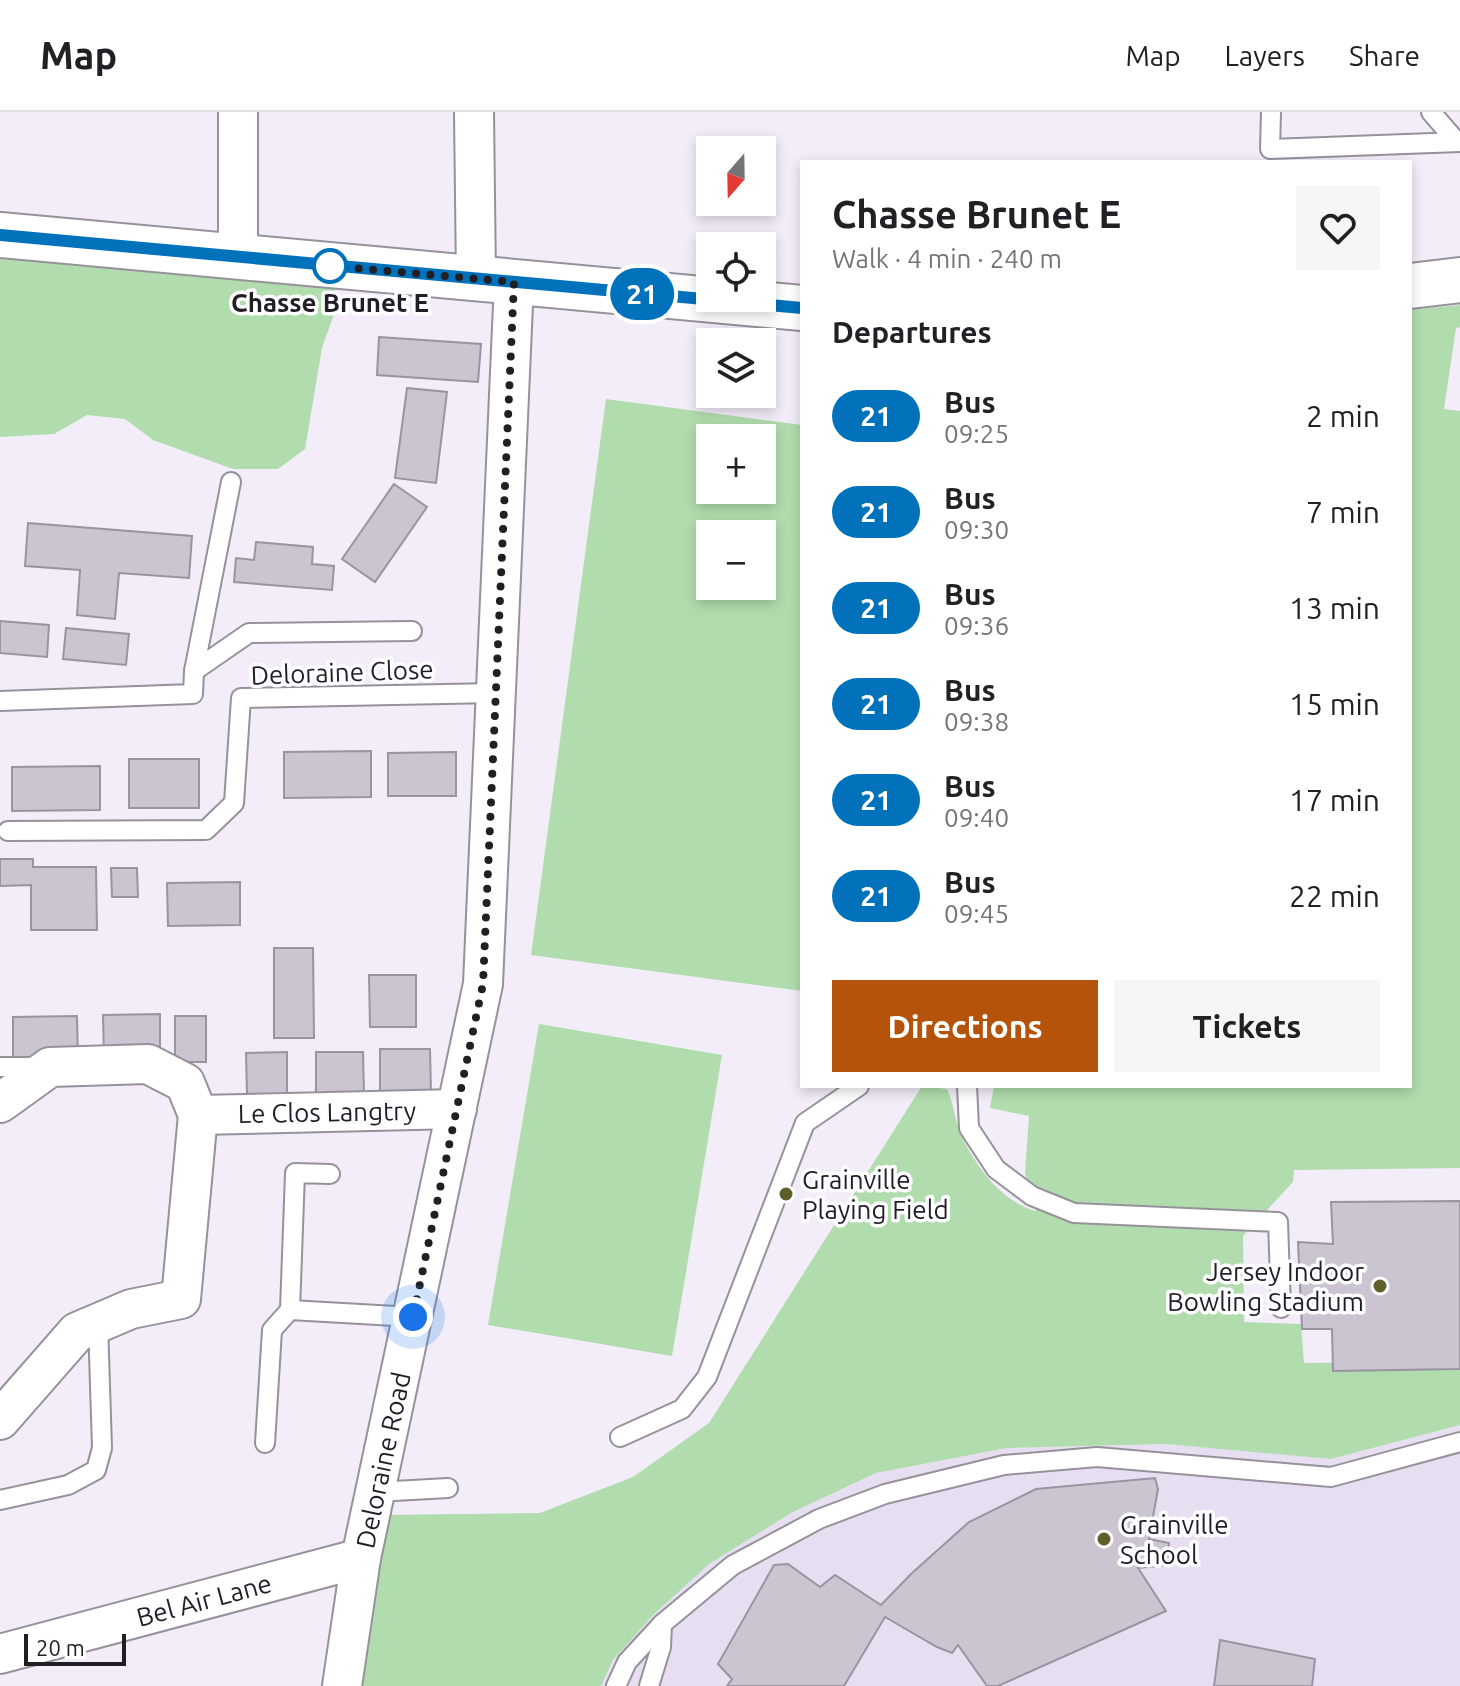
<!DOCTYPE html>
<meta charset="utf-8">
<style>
:root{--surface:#fff;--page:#f6f6f6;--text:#202124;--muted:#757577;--line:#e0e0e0;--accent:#b45309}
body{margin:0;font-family:Ubuntu,sans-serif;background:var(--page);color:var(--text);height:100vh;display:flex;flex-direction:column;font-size:30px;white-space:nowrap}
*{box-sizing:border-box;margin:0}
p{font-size:26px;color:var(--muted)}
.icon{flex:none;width:44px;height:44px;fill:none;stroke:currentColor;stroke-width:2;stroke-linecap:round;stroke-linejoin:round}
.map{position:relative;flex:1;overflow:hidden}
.drawer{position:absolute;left:800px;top:48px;width:612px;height:928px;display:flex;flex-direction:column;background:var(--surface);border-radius:0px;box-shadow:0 4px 12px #0003}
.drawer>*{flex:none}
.badge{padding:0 16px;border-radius:26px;font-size:28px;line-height:52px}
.needle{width:52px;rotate:200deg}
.controls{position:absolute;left:696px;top:24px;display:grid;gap:16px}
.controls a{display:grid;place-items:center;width:80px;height:80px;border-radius:0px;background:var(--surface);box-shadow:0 4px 12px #0003;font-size:40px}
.scale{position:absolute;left:24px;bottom:20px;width:102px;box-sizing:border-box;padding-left:8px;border:4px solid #211f23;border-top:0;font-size:22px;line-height:28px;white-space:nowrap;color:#211f23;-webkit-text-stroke:6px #fefdff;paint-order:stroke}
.you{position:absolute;width:40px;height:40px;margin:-20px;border:6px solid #fff;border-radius:50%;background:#1a73e8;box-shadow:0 0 0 12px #1a73e833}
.map>.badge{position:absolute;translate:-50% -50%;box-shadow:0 0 0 4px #fff}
h2{padding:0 32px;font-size:30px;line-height:72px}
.round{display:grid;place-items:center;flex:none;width:84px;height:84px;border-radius:0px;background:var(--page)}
.headline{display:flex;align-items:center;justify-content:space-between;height:136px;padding:0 32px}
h1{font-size:38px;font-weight:600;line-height:60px}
.cta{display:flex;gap:16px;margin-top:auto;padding:16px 32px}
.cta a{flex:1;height:92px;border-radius:0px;background:var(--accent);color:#fff;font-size:32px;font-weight:600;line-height:92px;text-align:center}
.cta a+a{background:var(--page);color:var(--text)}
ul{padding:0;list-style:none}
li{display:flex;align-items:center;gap:24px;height:96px;padding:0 32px}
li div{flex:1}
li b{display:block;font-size:30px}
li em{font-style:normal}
li .badge{min-width:88px;font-weight:700;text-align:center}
header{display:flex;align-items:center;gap:48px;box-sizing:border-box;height:112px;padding:0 40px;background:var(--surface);border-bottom:2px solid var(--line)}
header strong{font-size:38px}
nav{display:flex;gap:44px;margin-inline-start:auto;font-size:28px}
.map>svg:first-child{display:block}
</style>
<header>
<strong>Map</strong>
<nav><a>Map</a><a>Layers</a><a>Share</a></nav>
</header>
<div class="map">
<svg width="1460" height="1574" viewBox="0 0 1460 1574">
<rect width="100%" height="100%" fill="#f2edf8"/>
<path fill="#e7dff1" d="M1460,1313V1574H355L380,1403L540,1401L633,1365L791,1401L876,1361L1007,1336L1166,1332L1331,1347Z"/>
<g fill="#b1ddae" fill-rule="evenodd">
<path d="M0,146L329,171L340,185L322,236L305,337L278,357H233L153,328L125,307L87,303L54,322L0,325Z"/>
<path d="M1460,193V215L1456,216L1444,297L1460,299V1056L1294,1058L1293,1070L1243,1124L1244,1210L1301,1212L1304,1251L1460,1249V1313L1331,1347L1166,1332L1007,1336L876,1361L791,1401L709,1452L652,1504L613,1548L601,1574H355L380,1403L540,1401L633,1365L709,1311L922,974L947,977C954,992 955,1010 962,1025C977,1056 1002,1090 1036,1099L1025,1061L1029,1004L990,996L994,974H1410V198Z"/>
<path d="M606,287L802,313V879L531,843ZM762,326V378H710V326ZM762,422V474H710V422Z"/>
<path d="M539,912L722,943L672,1244L488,1213Z"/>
</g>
<g fill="#cac5d0" stroke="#99949f" stroke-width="2">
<path d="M379,225L481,232L478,270L377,263Z"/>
<path d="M407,276L447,280L436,371L395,366Z"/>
<path d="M394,372L427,395L375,470L342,447Z"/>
<path d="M28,411L192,424L189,466L119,461L115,507L77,503L80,458L25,454Z"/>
<path d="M256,430L313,435L312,452L334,454L332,478L234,470L236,446L254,448Z"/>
<path d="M0,509L49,513L47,545L0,541Z"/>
<path d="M66,516L129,522L126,553L63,547Z"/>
<path d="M371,639V685L284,686V640Z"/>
<path d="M456,640V684H388V641Z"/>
<rect x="129" y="647" width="70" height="49"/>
<path d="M100,654V698L12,699V655Z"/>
<path d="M0,747H33V755H96L97,818H31V773L0,774Z"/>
<path d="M111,756H137L138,785H112Z"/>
<path d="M240,770V813L168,814L167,771Z"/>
<path d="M274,836H313L314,926H274Z"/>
<path d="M369,863H416V915H370Z"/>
<path d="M160,902V948H104L103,903Z"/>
<path d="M77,904L78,948L13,949V905Z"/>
<rect x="175" y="904" width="31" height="46"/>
<path d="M380,937H430L431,981H380Z"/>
<path d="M287,940V982L247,983L246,941Z"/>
<path d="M316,940H363L364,982H316Z"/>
<path d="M1460,1089V1257L1333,1259L1332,1217H1302L1298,1130L1333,1132L1331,1090Z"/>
<path d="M1155,1366L1158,1377L1149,1427L1169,1431L1167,1453L1138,1456L1166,1499L998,1574H987L958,1533L952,1541L937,1535L885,1505L844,1574H727L732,1567L718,1552L774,1453L788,1452L820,1475L835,1463L881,1493L911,1462L969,1410L1036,1377Z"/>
<path d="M1220,1528L1315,1547L1312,1574H1214Z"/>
</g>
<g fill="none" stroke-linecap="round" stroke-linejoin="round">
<defs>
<g id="lane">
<path d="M1271,0L1270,37L1460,30"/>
<path d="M1431,0L1457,30"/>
<path d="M194,559L249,521L412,519"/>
<path d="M0,589L193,582L194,559L231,370"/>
<path d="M8,719L206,718L234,691L241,586L496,581"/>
<path d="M0,955H41"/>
<path d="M967,974L969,1016L996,1057L1032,1084L1074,1101L1278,1110L1281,1196"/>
<path d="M290,1198L295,1061L330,1062"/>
<path d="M620,1325L682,1297L707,1265L805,1011L859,974"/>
<path d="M265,1331L272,1218L290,1198L413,1205"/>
<path d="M376,1380L448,1376"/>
<path d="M0,1388L68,1373L96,1358L102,1336L98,1211"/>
<path d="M616,1574L627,1550L662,1512L733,1453L819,1407L885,1382L1004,1353L1097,1345L1331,1365L1460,1330"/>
<path d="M649,1574L661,1535L662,1512"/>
</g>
<g id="street">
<path d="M474,0L476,167"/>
<path d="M238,145V0"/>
<path d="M0,991L50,955L148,952L185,971L198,1003L181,1187L131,1197L77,1220L0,1308"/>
<path d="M198,1003L457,997"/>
<path d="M0,1542L361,1446"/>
<path d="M342,1574L361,1446L483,872L514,170"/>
</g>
<g id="primary">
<path d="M0,123L802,196"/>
<path d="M1410,174L1460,168"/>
</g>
</defs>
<use href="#lane" stroke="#96919b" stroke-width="22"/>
<use href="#street" stroke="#96919b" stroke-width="42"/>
<use href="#primary" stroke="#96919b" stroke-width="48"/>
<use href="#lane" stroke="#fff" stroke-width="18"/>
<use href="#street" stroke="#fff" stroke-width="38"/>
<use href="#primary" stroke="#fff" stroke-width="44"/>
</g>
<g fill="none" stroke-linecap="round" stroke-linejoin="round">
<defs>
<path id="line" d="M0,123L802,196"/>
</defs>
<use href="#line" stroke="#fff" stroke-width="18"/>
<use href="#line" stroke="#0072bc" stroke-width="12"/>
<path stroke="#211f23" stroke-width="8" stroke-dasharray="0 14.4" d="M330,154L514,170L483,872L413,1205"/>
</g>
<circle fill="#fff" stroke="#0072bc" stroke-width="4" cx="330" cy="154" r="16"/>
<g fill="#605f2c" stroke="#fefdff" stroke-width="3">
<circle cx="786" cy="1082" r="8"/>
<circle cx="1380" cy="1174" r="8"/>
<circle cx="1104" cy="1427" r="8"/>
</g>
<g text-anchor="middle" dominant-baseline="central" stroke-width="7" stroke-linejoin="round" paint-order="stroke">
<g font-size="26" font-weight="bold" fill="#211f23" stroke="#fefdff">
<text x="330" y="190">Chasse Brunet E</text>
</g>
<g font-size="26" fill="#211f23" stroke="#fefdff">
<text transform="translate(342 560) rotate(-2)">Deloraine Close</text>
<text transform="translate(327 1000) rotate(-1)">Le Clos Langtry</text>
<text transform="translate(383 1348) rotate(-78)">Deloraine Road</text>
<text transform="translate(204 1488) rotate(-15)">Bel Air Lane</text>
</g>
<g font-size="26" fill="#211f23" stroke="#fefdff" text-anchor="start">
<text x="802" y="1067">Grainville<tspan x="802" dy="30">Playing Field</tspan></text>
<text x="1364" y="1159" text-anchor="end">Jersey Indoor<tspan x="1364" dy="30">Bowling Stadium</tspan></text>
<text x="1120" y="1412">Grainville<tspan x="1120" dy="30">School</tspan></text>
</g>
</g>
</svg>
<div class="controls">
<a><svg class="needle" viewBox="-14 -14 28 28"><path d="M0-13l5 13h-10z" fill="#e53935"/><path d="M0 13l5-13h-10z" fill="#757577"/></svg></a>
<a><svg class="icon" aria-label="locate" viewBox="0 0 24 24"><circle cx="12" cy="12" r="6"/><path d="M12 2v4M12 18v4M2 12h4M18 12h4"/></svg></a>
<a><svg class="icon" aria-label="layers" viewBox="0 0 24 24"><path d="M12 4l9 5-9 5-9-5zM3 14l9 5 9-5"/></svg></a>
<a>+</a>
<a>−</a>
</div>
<div class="scale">20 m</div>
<div class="you" style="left:413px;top:1205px"></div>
<b class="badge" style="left:642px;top:182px;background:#0072bc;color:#fff">21</b>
<section class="drawer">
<div class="headline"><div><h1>Chasse Brunet E</h1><p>Walk · 4 min · 240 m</p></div><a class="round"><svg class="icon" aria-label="heart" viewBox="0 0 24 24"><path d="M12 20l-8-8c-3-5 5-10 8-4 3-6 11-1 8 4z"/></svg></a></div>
<h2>Departures</h2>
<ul>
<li><span class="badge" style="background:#0072bc;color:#fff">21</span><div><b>Bus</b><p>09:25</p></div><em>2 min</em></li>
<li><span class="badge" style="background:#0072bc;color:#fff">21</span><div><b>Bus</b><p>09:30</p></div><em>7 min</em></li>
<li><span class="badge" style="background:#0072bc;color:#fff">21</span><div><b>Bus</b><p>09:36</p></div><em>13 min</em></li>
<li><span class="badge" style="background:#0072bc;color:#fff">21</span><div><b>Bus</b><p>09:38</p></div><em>15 min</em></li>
<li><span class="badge" style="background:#0072bc;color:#fff">21</span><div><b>Bus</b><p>09:40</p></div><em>17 min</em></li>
<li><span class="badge" style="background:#0072bc;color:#fff">21</span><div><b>Bus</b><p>09:45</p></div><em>22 min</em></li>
</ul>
<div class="cta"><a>Directions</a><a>Tickets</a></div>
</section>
</div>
